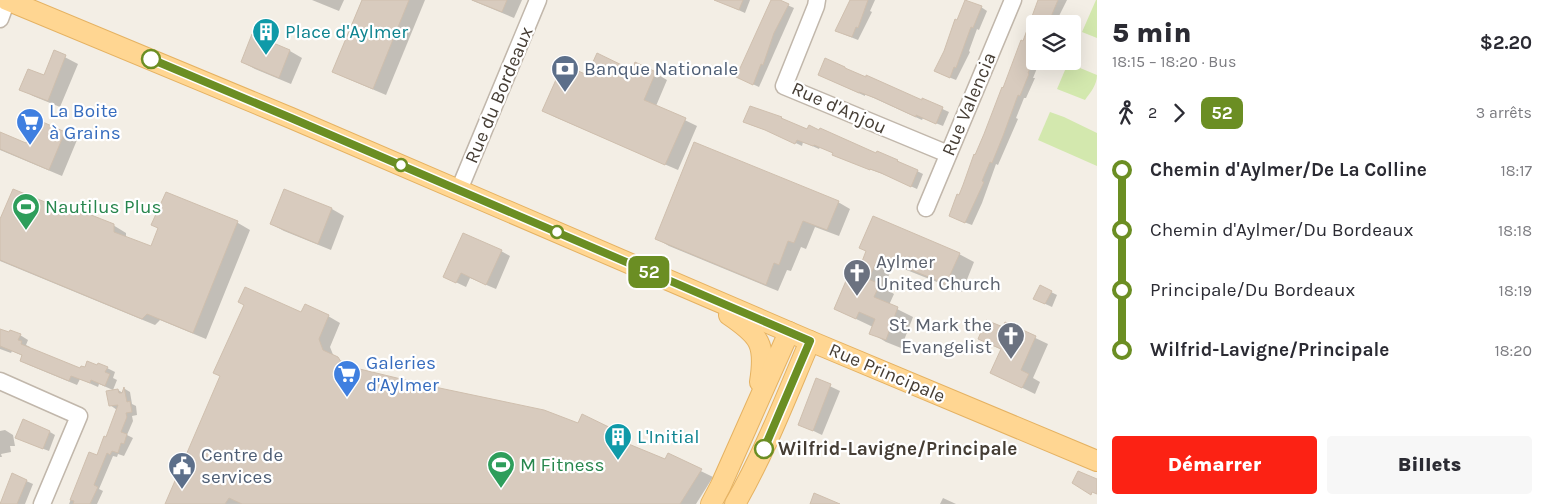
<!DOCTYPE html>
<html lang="fr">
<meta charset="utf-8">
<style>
:root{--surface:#fff;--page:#f7f7f7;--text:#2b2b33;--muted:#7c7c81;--accent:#fc2214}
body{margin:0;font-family:Karla,sans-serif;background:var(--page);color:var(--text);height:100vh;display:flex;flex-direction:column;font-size:19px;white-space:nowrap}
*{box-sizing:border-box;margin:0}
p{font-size:16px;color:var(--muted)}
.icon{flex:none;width:28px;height:28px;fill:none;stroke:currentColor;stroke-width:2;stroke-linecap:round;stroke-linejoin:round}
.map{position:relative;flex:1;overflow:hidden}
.side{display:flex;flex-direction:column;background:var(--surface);width:450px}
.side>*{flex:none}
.badge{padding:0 10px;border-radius:8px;font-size:18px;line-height:32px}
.fabs{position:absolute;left:1026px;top:15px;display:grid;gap:10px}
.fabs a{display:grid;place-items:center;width:55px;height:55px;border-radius:5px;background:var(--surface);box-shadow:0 5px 20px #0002;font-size:25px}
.map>.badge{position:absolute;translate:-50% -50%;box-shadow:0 0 0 2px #fff}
.legs{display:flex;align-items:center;gap:8px;height:55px;padding:0 15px;font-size:16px}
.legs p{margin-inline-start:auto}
.headline{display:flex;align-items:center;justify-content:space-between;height:85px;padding:0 15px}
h1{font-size:28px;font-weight:800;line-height:38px}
.primary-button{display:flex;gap:10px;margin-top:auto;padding:10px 15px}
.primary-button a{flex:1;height:58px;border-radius:5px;background:var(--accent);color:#fff;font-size:20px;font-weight:800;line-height:58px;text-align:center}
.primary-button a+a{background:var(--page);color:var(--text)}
ul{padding:0 15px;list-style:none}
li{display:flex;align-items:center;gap:18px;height:60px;font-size:19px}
li i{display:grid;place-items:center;width:8px;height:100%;margin:0 6px;background:currentColor}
li i::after{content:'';width:12px;height:12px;margin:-6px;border:4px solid;border-radius:50%;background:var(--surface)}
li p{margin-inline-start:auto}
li:first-child i{background:linear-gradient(#0000 50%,currentColor 0)}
li:last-child i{background:linear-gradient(currentColor 50%,#0000 0)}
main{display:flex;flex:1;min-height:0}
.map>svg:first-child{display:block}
</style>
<main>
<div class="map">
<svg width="1097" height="504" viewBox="0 0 1097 504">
<rect width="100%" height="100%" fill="#f3eee5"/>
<g fill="#d3e8ae">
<path d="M1096,0H1097V38L1082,32Z"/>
<path d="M1068,63L1097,75C1097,85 1090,93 1085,100L1057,89Z"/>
<path d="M1050,112L1064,117L1097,133V166L1038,140Z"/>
</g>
<g fill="#0003">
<path d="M312,0H344L339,11Z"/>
<path d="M362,0H425L386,95L346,78L333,71Z"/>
<path d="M471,0H522L514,18Z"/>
<path d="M716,0H750L745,13Z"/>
<path d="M772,0H776L794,8L759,87L744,80Z"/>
<path d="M850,0H875L870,11L872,12L858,40L843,34Z"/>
<path d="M1041,0H1067L1055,24H1035V61H1040L1033,78H1035L1026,98H1024L1016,118L1018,119L998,165L996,164L982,203L972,225L956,219L960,197Z"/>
<path d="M981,7L987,11L979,30L977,29L969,51L970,52L956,80L941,74Z"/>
<path d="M290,51L302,58L291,84L255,69L242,62Z"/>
<path d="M55,52L78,64L60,107L33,96L21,89L44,77Z"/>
<path d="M633,72L655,73L667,80L656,106L697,126L678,170L555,117L543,110L588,76Z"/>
<path d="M819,75L922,102L923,100L949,112L943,126L923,118L922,120L865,94V96Z"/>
<path d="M751,107L781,118L787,122L897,161L923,174L917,189L888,176L840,158L834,153L820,147L819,149L803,142L802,146L773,132L751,125L745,122Z"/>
<path d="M36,121L65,133L77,140L62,176L0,150V134L26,145Z"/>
<path d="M285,190L332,209L344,216L331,250L284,231L271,224Z"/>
<path d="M167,193L238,223L250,230L206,339L160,320L155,325L0,261V222L77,216L113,225L126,233V238L152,248L160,228Z"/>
<path d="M838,202L850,209L839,236L815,227L806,249L801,247L791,271L787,270L778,291L669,246L657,239Z"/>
<path d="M501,251L510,256L496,289L470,278L466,287L445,277Z"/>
<path d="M868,252L959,254L974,262L962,292L894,265L883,287L894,294L889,305L913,317L901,348L886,342L871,333L873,327L835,309L858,274Z"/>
<path d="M1051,292L1057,295L1052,307L1041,302Z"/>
<path d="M301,313L328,316L340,323L330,347L334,357L350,365L352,369L578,425L616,432L628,439L625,444L665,460L668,455L713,477L696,504H167Z"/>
<path d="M1006,324L1048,344L1033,378L1040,382L1035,394L992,373L1002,350L979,338L1004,329Z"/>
<path d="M0,330L20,335L28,340L26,345L30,347L29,348L81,369L107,368L115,372L113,378L117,380L113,390L99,384L98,387L80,379L77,385L29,365L21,361L23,356L12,351L11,353L0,349Z"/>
<path d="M817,380L840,391L822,435L799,424Z"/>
<path d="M125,389L130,392L132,404L136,406L137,415L132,416L133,421L127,435L133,438L124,456L118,454L117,457L113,456L99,489L103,491L97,504H69L90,454L97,457L107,439L117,410L110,405L118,390L123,393Z"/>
<path d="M5,430L13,435L15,446H10L11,452L1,454L2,457H0V431Z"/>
<path d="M50,432L55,435L49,451L23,441Z"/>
<path d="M13,475L33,484L25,504H1Z"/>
<path d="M943,498L956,504H940Z"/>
</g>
<g fill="#d8cbbe" stroke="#cfbfae">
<path d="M362,0H409L373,89L332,72Z"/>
<path d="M472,0H507L502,12Z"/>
<path d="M714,0H743L739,10Z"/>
<path d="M771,0H780L789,4L774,33L763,65L761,64L753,85L736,77Z"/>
<path d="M850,0H868L858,28L856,27L852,37L835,31Z"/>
<path d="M965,0L982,6L973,28L971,27L956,68L954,67L950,78L934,71L944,51L955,19L957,20Z"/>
<path d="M1038,0H1058L1048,24H1035V55L1028,73L1029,74L1020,96L1018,95L1003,136L992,163L990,162L982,181L984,182L965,223L949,216L957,194L959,195L963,185L974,154L975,155L984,134L1002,87L1003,88L1021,40L1023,41Z"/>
<path d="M252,34L290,50L279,78L241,62Z"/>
<path d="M54,50L66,55L48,101L19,90L28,69L44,75Z"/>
<path d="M597,53L632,70L635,62L656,72L644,100L686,118L665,165L542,111L563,64L587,75Z"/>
<path d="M825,58L845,67V68L866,77V75L922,100V98L943,107L936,124L916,115V117L875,98L859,92V93L818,75Z"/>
<path d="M750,106L782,117L781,118L807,129L809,125L819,130L820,128L876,153L877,151L898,160L897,161L918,170L911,187L881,173L870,169V170L832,155L833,153L814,145L813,146L797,140L795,144L765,130L743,122Z"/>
<path d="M36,119L65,132L49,170L0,149V132L26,143Z"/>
<path d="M694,142L839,201L827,230L803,221L794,243L788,241L779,265L774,263L766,285L655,239Z"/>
<path d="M13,189L77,215L81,211L114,224V232L151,246L158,228L151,225L166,192L238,221L193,333L147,314L142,319L0,260V219Z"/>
<path d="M284,189L332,208L318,244L270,224Z"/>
<path d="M873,216L960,253L946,284L879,257L868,279L880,284L874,297L898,307L886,340L869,334L875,319L859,312L856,319L834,309L851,269L858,272L866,251L859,248Z"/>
<path d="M463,233L502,250L486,285L461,273L456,283L443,277Z"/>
<path d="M1040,285L1052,291L1045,304L1033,299Z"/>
<path d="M245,287L301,312L305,304L329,315L319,339L323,350L338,357L343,365L430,386L544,410L578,423L582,414L617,431L614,438L665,459L668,453L702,469L680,504H242L229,498L225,504H165L220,376L213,373L244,305L238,302Z"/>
<path d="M986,320L1003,327L1005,322L1036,336L1021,370L1029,374L1022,388L990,373L1001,349L978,339Z"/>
<path d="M0,329L9,332L10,330L21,334L18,340L22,341L21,344L80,368L81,366L85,367L87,361L97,365L98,363L108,367L105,372L110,374L105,386L91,380L90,383L71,376L69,381L20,361L22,355L0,346Z"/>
<path d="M816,378L831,384L813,431L798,425Z"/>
<path d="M124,387L127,402L130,401L132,412L126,413L127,417L121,432L127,434L124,444L121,443L118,453L112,451L110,455L107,453L94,485L98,487L90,504H73L74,501L70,500L89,452L97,455L104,436L106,437L118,405L109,406L106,391L118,389L119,393H122Z"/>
<path d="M23,419L50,431L43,449L15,438Z"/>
<path d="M1078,471L1097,479V494L1092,492L1091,495L1072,483Z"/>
<path d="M12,473L27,480L17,504H0Z"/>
<path d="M814,493L840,504H810Z"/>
</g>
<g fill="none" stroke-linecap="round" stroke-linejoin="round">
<defs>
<g id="minor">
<path d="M817,0L816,6L784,86L948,154"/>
<path d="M0,19L7,0"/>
<path d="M459,190L538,0"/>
<path d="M926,208L1013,0"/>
<path d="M0,381L79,416L42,504"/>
</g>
<g id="major">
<path d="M7,0L291,118L810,341L1097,461"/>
<path d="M729,315C760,336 766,344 760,382"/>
<path d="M711,504L721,485L789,332"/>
<path d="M735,504C765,452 786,397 810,341"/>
</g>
</defs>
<use href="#minor" stroke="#c1b7ab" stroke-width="19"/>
<use href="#major" stroke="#e5b262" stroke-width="22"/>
<use href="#minor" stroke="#fff" stroke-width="16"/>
<use href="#major" stroke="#ffd692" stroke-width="20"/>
</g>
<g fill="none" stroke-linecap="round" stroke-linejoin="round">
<defs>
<path id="line-1" d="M151,59L291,118L810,341L764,449"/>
</defs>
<use href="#line-1" stroke="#fff" stroke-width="11"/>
<use href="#line-1" stroke="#6b8e23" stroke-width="8"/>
</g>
<defs>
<symbol id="building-pin" viewBox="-11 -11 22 30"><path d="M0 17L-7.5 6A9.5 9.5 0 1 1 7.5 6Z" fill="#0f9aa8" stroke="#fff"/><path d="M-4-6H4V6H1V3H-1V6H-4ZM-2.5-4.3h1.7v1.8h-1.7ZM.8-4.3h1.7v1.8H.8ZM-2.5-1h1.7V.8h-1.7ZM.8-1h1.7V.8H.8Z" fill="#fff"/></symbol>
<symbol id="bank-pin" viewBox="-11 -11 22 30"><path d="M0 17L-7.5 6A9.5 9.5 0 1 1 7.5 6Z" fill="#5c6f8a" stroke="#fff"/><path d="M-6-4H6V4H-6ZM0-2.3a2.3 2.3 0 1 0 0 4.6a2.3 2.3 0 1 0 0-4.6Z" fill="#fff"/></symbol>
<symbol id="supermarket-pin" viewBox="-11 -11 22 30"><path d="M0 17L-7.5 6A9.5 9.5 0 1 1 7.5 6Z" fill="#3f7fe0" stroke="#fff"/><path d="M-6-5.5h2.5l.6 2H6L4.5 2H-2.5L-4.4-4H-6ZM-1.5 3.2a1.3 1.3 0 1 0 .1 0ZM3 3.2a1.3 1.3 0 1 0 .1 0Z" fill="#fff"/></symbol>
<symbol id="stadium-pin" viewBox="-11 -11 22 30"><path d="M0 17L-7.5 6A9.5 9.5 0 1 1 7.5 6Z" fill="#2e9e5b" stroke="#fff"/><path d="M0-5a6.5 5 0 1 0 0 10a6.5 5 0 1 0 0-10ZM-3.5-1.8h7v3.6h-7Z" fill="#fff"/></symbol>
<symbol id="church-pin" viewBox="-11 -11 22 30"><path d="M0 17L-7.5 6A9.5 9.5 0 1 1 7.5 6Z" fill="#6b7280" stroke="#fff"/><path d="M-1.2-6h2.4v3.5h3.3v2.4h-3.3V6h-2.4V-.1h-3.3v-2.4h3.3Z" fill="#fff"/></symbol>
<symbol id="civic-pin" viewBox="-11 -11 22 30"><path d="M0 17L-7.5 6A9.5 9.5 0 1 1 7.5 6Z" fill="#5c6f8a" stroke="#fff"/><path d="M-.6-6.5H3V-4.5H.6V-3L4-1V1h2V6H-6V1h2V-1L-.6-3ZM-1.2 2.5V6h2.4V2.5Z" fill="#fff"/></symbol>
</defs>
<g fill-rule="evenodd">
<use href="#building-pin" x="250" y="16" width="32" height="43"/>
<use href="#bank-pin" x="549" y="53" width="32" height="43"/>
<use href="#supermarket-pin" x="14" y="106" width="32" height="43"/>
<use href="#stadium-pin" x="10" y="191" width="32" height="43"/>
<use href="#church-pin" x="841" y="257" width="32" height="43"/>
<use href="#church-pin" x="995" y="320" width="32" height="43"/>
<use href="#supermarket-pin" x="331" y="358" width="32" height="43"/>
<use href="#building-pin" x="602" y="421" width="32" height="43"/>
<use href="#stadium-pin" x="485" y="449" width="32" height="43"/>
<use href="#civic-pin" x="166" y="450" width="32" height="43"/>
</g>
<g fill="#fff" stroke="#6b8e23" stroke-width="2.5">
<circle cx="151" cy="59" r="9"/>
<circle cx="401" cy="165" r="6"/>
<circle cx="557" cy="232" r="6"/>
<circle cx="764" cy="449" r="9"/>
</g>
<g text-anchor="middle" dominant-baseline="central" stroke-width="4.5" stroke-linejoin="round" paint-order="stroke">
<g font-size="19" fill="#0d838f" stroke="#fff" text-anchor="start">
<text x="285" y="32">Place d'Aylmer</text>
<text x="637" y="437">L'Initial</text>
</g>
<g font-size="19" fill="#4e5e75" stroke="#fff" text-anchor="start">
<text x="584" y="69">Banque Nationale</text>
<text x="201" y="455">Centre de<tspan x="201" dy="22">services</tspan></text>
</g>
<g font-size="19" fill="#463e35" stroke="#fff">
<text transform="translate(499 95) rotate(-67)">Rue du Bordeaux</text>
<text transform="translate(969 104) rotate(-67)">Rue Valencia</text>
<text transform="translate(839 108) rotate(24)">Rue d'Anjou</text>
<text transform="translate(887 373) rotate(23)">Rue Principale</text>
</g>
<g font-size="19" fill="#366cbe" stroke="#fff" text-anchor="start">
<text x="49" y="111">La Boite<tspan x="49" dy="22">à Grains</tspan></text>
<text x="366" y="363">Galeries<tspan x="366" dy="22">d'Aylmer</tspan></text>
</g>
<g font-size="19" fill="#27864d" stroke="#fff" text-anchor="start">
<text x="45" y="207">Nautilus Plus</text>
<text x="520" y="465">M Fitness</text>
</g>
<g font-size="19" fill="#5b616d" stroke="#fff" text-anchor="start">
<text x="876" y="262">Aylmer<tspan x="876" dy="22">United Church</tspan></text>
<text x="992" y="325" text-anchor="end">St. Mark the<tspan x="992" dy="22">Evangelist</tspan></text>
</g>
<g font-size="19" font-weight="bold" fill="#463e35" stroke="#fff" text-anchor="start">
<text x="778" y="449">Wilfrid-Lavigne/Principale</text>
</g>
</g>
</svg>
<div class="fabs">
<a><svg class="icon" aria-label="layers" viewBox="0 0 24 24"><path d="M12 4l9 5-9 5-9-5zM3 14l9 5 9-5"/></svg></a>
</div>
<b class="badge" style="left:649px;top:272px;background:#6b8e23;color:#fff">52</b>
</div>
<section class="side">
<div class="headline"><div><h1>5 min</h1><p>18:15 – 18:20 · Bus</p></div><b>$2.20</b></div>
<div class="legs"><svg class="icon" aria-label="walk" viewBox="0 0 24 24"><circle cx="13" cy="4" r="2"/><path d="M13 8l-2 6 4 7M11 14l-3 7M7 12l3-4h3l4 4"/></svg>2<svg class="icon" aria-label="forward" viewBox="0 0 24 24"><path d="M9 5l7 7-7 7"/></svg><b class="badge" style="background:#6b8e23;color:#fff">52</b><p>3 arrêts</p></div>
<ul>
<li><i style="color:#6b8e23"></i><b>Chemin d'Aylmer/De La Colline</b><p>18:17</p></li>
<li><i style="color:#6b8e23"></i><span>Chemin d'Aylmer/Du Bordeaux</span><p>18:18</p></li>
<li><i style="color:#6b8e23"></i><span>Principale/Du Bordeaux</span><p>18:19</p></li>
<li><i style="color:#6b8e23"></i><b>Wilfrid-Lavigne/Principale</b><p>18:20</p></li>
</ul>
<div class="primary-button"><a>Démarrer</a><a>Billets</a></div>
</section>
</main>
